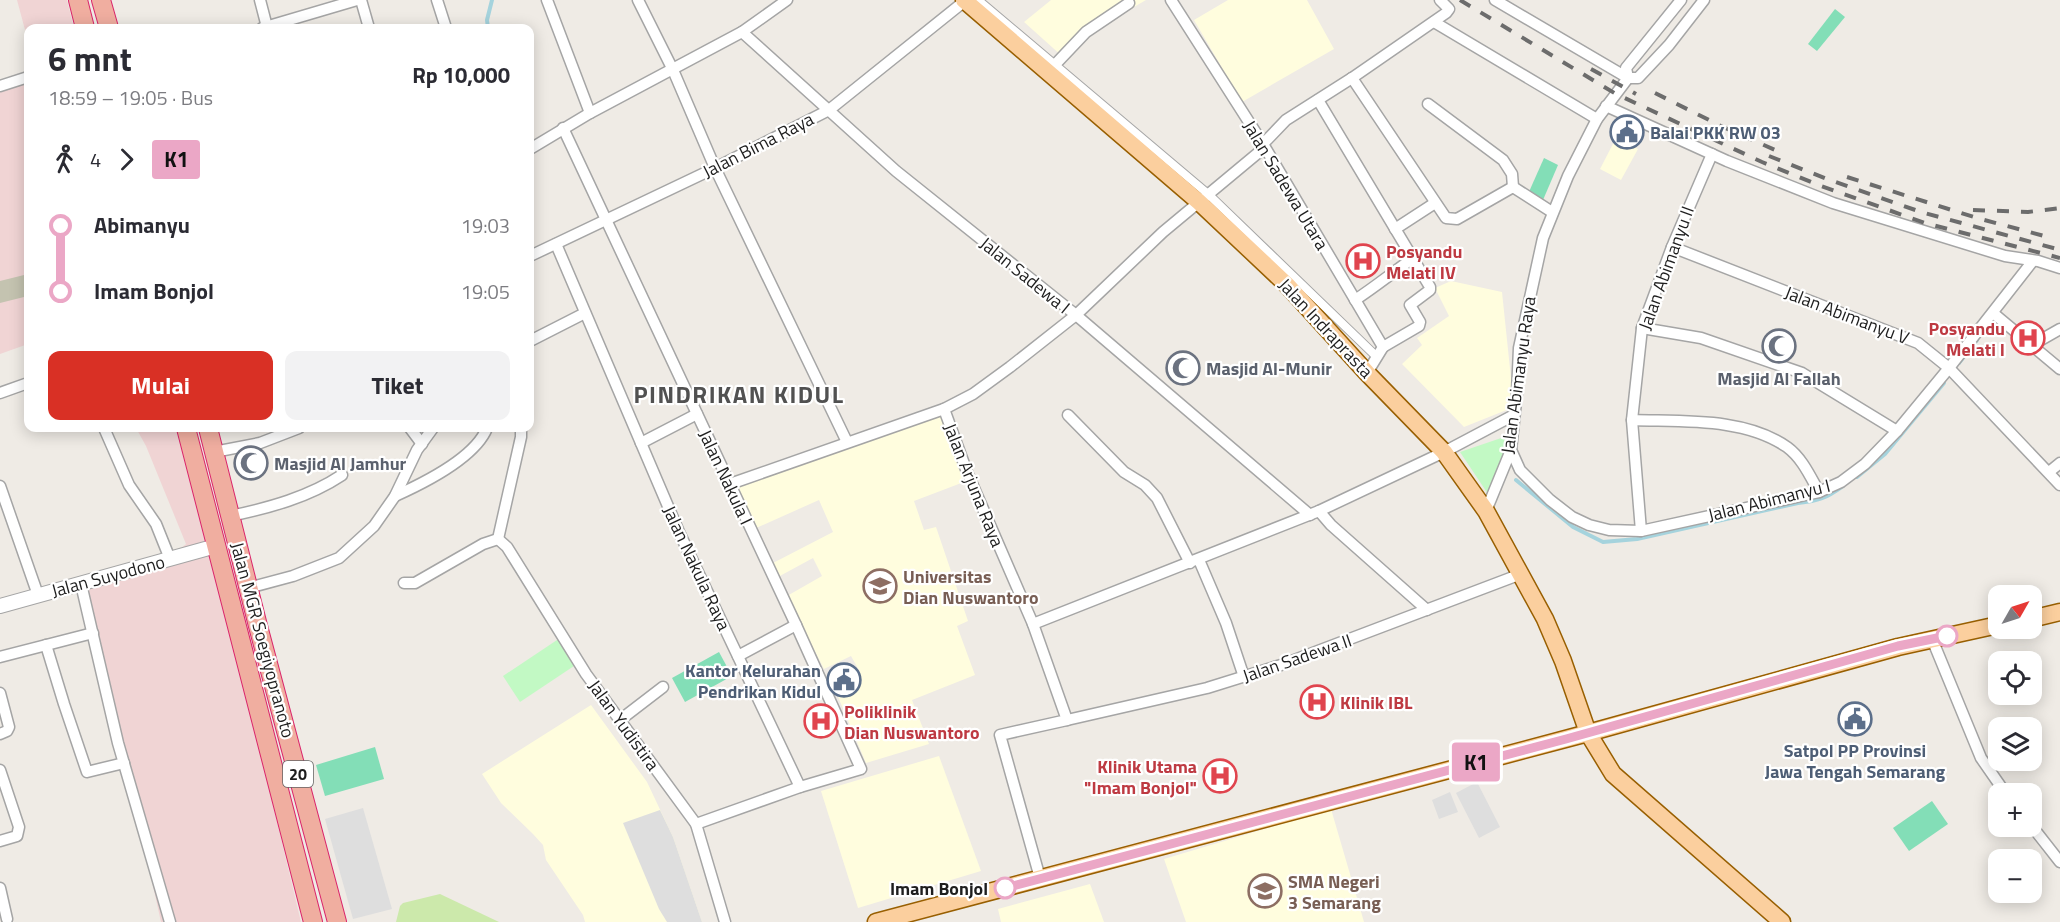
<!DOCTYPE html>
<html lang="id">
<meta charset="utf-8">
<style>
:root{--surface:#fff;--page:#f2f2f3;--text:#2b2b33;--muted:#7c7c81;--accent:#d93025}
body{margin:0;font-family:"Titillium Web",sans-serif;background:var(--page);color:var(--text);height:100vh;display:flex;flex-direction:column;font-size:22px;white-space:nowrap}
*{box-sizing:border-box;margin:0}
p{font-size:20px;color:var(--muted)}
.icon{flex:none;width:33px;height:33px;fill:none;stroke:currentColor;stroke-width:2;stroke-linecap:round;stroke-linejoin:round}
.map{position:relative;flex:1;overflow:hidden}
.panel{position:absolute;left:24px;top:24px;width:510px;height:408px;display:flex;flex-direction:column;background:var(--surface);border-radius:12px;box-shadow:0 3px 15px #0003}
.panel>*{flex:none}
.badge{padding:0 12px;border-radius:4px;font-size:21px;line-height:39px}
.needle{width:39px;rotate:51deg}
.buttons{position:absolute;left:1988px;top:585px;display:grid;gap:12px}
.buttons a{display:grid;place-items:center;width:54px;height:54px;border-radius:12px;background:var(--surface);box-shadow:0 3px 15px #0003;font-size:30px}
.map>.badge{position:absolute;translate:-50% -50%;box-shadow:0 0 0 3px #fff}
.legs{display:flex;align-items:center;gap:9px;height:66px;padding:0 24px;font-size:20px}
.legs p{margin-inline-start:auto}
.head{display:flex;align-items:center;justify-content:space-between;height:102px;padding:0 24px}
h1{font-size:33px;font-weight:700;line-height:45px}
.button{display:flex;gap:12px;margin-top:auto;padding:12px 24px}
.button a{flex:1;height:69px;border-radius:12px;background:var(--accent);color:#fff;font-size:24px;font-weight:700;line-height:69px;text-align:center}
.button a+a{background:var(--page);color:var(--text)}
ul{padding:0 24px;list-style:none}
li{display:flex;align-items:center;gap:21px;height:66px;font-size:22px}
li i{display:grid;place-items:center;width:9px;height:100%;margin:0 8px;background:currentColor}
li i::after{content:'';width:15px;height:15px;margin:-8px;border:4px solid;border-radius:50%;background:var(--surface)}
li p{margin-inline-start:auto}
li:first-child i{background:linear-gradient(#0000 50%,currentColor 0)}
li:last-child i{background:linear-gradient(currentColor 50%,#0000 0)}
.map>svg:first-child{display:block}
</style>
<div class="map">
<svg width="2060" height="922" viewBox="0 0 2060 922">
<rect width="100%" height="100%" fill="#efebe5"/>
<g fill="#f0d4d4">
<path d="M17,0H67L74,28H28V41Z"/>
<path d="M28,82V344L0,354V90Z"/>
<path d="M136,428H179L217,570L301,922H161L119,732L83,580L178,551L186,544L146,446Z"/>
</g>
<g fill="#fffdde">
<path d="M1051,0H1146L1112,20L1063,57L1024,22Z"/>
<path d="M1228,0H1307L1334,49L1242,102L1194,20Z"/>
<path d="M1616,138L1638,149L1621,180L1600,169Z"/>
<path d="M1451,281L1502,292L1514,407L1464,427L1402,364L1422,345L1417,338L1449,316L1435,288Z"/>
<path d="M939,408L964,482L914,501L924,530L936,527L968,621L957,626L975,675L912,700L929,744L866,763L833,685L860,672L851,656L824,669L787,596L822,576L813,558L778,577L773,563L833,532L819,500L754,529L730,477Z"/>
<path d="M591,705L647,782L673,837L702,922H585L583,915L546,860L543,845L533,834L501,803L482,774Z"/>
<path d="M939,756L981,871L858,908L821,791Z"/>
<path d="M1331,809L1364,922H1186L1164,859Z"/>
<path d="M1090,884L1104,922H1001L998,909Z"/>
</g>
<path fill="#c4c3b0" d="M28,274V296L0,303V281Z"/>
<path fill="#cce9ab" d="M440,894L499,922H396L400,906L403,903Z"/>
<g fill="#c2f9c4">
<path d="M1510,435L1488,494L1460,452Z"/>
<path d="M563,636L580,662L520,702L503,676Z"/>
</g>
<g fill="#83deb7">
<path d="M1835,9L1845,17L1817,51L1808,44Z"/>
<path d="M1544,158L1558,165L1543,200L1528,194Z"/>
<path d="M719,652L732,676L685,702L672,678Z"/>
<path d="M375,747L384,779L325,796L316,765Z"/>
<path d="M1932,801L1948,824L1909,851L1893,828Z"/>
</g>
<g fill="#dedede">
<path d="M1477,782L1500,827L1479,838L1456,793Z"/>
<path d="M1450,792L1458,812L1439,819L1432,800Z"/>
<path d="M363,808L392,909L353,919L325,819Z"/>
<path d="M660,810L673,837L702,922H667L659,909L623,823Z"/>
</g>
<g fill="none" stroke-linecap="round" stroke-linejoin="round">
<g stroke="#a5d3dd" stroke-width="4">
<path d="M488,28L487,20L492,0"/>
<path d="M1959,363L1977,340"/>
<path d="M1857,477L1885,454L1944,383"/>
<path d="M1516,480L1573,527L1603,542L1637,539L1798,503C1819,501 1826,498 1843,486"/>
</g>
<defs>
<path id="pedestrian" d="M978,0L1208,194L1377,357"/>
<g id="minor">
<path d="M260,0L267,27"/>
<path d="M361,0L369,28"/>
<path d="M437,0L446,28"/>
<path d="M547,0L590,113"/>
<path d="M638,0L673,70L715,168L847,442"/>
<path d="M1171,0L1263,144L1383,347L1367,373"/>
<path d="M1495,0L1628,78"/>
<path d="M1434,22L1597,119"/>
<path d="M262,28L357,0"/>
<path d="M742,32L896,171L1076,315L1310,515"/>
<path d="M1048,72L1086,32L1129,3"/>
<path d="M1352,78L1446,218L1457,219L1513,187L1552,212"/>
<path d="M1628,78H1638L1669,45L1704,0"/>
<path d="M1628,78L1626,68L1681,0"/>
<path d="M0,86L28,77"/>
<path d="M1318,100L1430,287V290L1410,305L1420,322L1419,326L1383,347"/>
<path d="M1428,104L1503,160L1512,174L1513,187"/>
<path d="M1606,106L1727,161L1833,203L2005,256L2038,261L2060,268"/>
<path d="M563,128L796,625L861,769L800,787L696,824"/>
<path d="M1263,144L1286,120L1352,78L1446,13L1449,9L1440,0"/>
<path d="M530,149L590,113L742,32L787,0"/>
<path d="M1395,229L1435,203"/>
<path d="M556,244L679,532L800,787"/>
<path d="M1672,247L1918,343L1949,368L2060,485"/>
<path d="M530,256L715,168L829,110L966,0"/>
<path d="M1355,300C1375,287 1392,273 1412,259"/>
<path d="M1993,313L2060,369"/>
<path d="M1642,328L1701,338L1802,373L1897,431"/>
<path d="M530,341L585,313"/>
<path d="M2032,345L2060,329"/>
<path d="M0,393L28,383"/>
<path d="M944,409L973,394L1010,367L1076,315L1163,232L1264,148"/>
<path d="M1068,415L1124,472L1145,485L1157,498L1190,563"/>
<path d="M1632,420C1681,422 1744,417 1787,447C1802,458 1810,476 1819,492"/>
<path d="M104,428L129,485L156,524L170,559"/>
<path d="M410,428L422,444"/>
<path d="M641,443L697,414"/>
<path d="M1511,450L1520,470L1550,500L1572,517L1589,525L1609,530L1641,531L1819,492L1841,482L1865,464L1897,431L1949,368L2032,262"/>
<path d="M214,452L260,443L299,428"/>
<path d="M2049,472L2060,463"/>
<path d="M730,484L944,409L967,472L1033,624L1067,720L1000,735L1040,878"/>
<path d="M0,486L38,595"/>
<path d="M395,496C424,483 475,458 487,428"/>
<path d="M1319,511L1331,525L1427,610"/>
<path d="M1486,511L1511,450L1517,392L1519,348L1543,238L1568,176L1597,119L1628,78"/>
<path d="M230,516C269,508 309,497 342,475"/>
<path d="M1641,531L1632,420L1642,328L1672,247L1712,154"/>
<path d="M498,539L507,547L586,674L696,824L725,922"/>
<path d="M498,539L521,437V428"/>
<path d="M1199,560L1226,623L1244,677"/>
<path d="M404,583H415L483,544L498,539"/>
<path d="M81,584L118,743L170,922"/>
<path d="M248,588L293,576L339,558L374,526L395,496L417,450L433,428"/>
<path d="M1033,624L1319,511L1444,452L1514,415"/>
<path d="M1932,639L1981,758L2006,794"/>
<path d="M46,645L64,704L87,772L124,763"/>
<path d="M738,656L796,625"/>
<path d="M0,657L93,633"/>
<path d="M0,693L9,727L7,731L0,734"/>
<path d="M620,720L663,687"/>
<path d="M1067,720L1207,688L1281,665L1521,574"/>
<path d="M0,770L19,827L17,836L0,841"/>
<path d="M2031,825L2060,862"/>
<path d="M0,888L7,919"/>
</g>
<path id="tertiary" d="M0,606L216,546"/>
<g id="primary">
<path d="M964,0L1199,202L1287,285L1367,373L1444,452L1486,511L1545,619L1563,661L1588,733L1613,774L1782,922"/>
<path d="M2031,619L2060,612"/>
<path d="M876,922L1588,733L1898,647L1998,625"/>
</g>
<g id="trunk">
<path d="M78,0L85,28"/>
<path d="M101,0L109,28"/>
<path d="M186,428L313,922"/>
<path d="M208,428L258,626L337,922"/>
</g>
</defs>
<use href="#pedestrian" stroke="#a5a5a5" stroke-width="10"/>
<use href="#minor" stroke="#a5a5a5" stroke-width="13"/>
<use href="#tertiary" stroke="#a5a5a5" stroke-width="16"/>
<use href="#primary" stroke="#985f01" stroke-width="19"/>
<use href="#trunk" stroke="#da256b" stroke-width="20"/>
<use href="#pedestrian" stroke="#fff" stroke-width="8"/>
<use href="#minor" stroke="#fff" stroke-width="10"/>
<use href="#tertiary" stroke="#fff" stroke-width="14"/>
<use href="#primary" stroke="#fbcf9e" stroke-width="16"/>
<use href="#trunk" stroke="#f0aea0" stroke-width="18"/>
<g stroke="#6c6c6c" stroke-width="4" stroke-dasharray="12 12" stroke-linecap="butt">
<path d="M1460,0L1616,94L1762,162L1821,186L1925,223L2060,258"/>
<path d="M1591,69L1636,94"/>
<path d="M1655,93L1723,127L1782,153"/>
<path d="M1769,156L1827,179L1921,212L2057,249"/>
<path d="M1847,177L1977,218L2048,237"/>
<path d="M1973,210L2028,212L2060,208"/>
</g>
</g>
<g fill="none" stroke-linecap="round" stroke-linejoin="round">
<defs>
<path id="line-1" d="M1005,888L1566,739L1898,646L1947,636"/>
</defs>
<use href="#line-1" stroke="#fff" stroke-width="14"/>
<use href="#line-1" stroke="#eba7c6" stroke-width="9"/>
</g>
<defs>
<symbol id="civic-ring" viewBox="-11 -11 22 22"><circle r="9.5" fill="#fff" stroke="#5c6f8a" stroke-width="1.5"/><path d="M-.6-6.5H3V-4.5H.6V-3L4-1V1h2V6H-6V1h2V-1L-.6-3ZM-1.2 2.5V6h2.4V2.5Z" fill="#5c6f8a"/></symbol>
<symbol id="hospital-ring" viewBox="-11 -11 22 22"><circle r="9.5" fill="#fff" stroke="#e0444e" stroke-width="1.5"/><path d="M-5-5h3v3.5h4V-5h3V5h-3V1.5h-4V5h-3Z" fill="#e0444e"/></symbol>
<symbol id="mosque-ring" viewBox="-11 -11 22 22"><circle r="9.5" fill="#fff" stroke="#6b7280" stroke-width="1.5"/><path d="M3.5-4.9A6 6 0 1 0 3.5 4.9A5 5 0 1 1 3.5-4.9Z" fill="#6b7280"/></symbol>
<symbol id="university-ring" viewBox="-11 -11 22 22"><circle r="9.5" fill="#fff" stroke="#8d6e63" stroke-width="1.5"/><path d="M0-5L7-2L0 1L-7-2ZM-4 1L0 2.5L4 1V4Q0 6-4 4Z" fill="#8d6e63"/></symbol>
<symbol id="school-ring" viewBox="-11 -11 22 22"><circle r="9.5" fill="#fff" stroke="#8d6e63" stroke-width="1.5"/><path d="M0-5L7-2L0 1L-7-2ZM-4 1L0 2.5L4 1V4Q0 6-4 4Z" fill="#8d6e63"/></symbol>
</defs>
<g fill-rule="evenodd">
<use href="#civic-ring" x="1608" y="113" width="38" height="38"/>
<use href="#hospital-ring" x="1344" y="242" width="38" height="38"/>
<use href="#hospital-ring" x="2009" y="319" width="38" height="38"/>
<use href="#mosque-ring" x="1760" y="327" width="38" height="38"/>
<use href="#mosque-ring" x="1164" y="349" width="38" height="38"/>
<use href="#mosque-ring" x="232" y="444" width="38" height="38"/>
<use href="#university-ring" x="861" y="567" width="38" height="38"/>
<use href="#civic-ring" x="825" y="661" width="38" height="38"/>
<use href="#hospital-ring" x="1298" y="683" width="38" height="38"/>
<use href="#civic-ring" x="1836" y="700" width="38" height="38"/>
<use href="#hospital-ring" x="802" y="702" width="38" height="38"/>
<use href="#hospital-ring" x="1201" y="757" width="38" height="38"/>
<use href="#school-ring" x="1246" y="872" width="38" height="38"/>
</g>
<g fill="#fff" stroke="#eba7c6" stroke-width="3">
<circle cx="1947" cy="636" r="10"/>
<circle cx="1005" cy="888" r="10"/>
</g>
<g text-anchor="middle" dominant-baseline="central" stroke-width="4.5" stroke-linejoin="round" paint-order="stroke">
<rect fill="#fff" stroke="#626262" stroke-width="1.5" x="283" y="761" width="30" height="26" rx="4.5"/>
<g font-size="16" font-weight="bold" fill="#1e1e1e">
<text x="298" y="774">20</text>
</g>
<g font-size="18" font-weight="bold" fill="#4e5e75" stroke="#fff" text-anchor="start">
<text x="1650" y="132">Balai PKK RW 03</text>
<text x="821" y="670" text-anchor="end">Kantor Kelurahan<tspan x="821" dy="21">Pendrikan Kidul</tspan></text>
<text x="1855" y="750" text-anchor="middle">Satpol PP Provinsi<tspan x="1855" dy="21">Jawa Tengah Semarang</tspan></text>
</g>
<g font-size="18" fill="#1e1e1e" stroke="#fff">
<text transform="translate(758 145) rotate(-27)">Jalan Bima Raya</text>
<text transform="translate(1286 185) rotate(59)">Jalan Sadewa Utara</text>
<text transform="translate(1666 268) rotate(-70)">Jalan Abimanyu II</text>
<text transform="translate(1025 275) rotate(39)">Jalan Sadewa I</text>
<text transform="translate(1847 315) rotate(21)">Jalan Abimanyu V</text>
<text transform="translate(1326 328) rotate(47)">Jalan Indraprasta</text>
<text transform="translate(1518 375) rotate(-82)">Jalan Abimanyu Raya</text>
<text transform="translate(726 477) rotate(65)">Jalan Nakula I</text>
<text transform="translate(974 485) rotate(68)">Jalan Arjuna Raya</text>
<text transform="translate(1769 500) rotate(-14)">Jalan Abimanyu I</text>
<text transform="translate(697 568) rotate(65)">Jalan Nakula Raya</text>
<text transform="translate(108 576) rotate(-15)">Jalan Suyodono</text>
<text transform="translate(263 640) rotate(75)">Jalan MGR Soegiyopranoto</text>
<text transform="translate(1297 658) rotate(-19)">Jalan Sadewa II</text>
<text transform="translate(624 725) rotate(54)">Jalan Yudistira</text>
</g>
<g font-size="18" font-weight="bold" fill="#be3a42" stroke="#fff" text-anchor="start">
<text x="1386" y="251">Posyandu<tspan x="1386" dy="21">Melati IV</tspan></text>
<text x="2005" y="328" text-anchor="end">Posyandu<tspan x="2005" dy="21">Melati I</tspan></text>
<text x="1340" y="702">Klinik IBL</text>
<text x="844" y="711">Poliklinik<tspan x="844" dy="21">Dian Nuswantoro</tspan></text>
<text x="1197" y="766" text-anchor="end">Klinik Utama<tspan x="1197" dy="21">"Imam Bonjol"</tspan></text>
</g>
<g font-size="18" font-weight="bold" fill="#5b616d" stroke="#fff" text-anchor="start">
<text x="1206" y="368">Masjid Al-Munir</text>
<text x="1779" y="378" text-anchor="middle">Masjid Al Fallah</text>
<text x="274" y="463">Masjid Al Jamhur</text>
</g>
<g font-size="18" font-weight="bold" fill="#785e54" stroke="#fff" text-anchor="start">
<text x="903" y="576">Universitas<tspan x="903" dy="21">Dian Nuswantoro</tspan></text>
<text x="1288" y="881">SMA Negeri<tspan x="1288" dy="21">3 Semarang</tspan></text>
</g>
<g font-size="18" font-weight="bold" fill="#1e1e1e" stroke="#fff" text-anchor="end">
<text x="988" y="888">Imam Bonjol</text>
</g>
<g font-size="24" font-weight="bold" letter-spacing="1.5" fill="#515151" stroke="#fff">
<text x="739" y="394">PINDRIKAN KIDUL</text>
</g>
</g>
</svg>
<div class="buttons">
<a><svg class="needle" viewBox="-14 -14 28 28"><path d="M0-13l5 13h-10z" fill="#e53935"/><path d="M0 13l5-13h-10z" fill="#7c7c81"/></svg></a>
<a><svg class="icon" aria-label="locate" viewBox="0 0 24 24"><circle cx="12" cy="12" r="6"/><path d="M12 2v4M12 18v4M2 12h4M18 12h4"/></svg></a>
<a><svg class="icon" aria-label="layers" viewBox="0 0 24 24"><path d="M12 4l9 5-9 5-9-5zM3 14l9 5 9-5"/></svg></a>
<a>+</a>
<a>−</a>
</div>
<b class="badge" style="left:1476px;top:762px;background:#eba7c6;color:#111">K1</b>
<section class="panel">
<div class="head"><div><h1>6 mnt</h1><p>18:59 – 19:05 · Bus</p></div><b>Rp 10,000</b></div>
<div class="legs"><svg class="icon" aria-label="walk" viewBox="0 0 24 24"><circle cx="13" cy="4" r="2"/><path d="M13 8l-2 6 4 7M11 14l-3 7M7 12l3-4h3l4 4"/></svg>4<svg class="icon" aria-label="forward" viewBox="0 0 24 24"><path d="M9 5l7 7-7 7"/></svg><b class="badge" style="background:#eba7c6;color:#111">K1</b></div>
<ul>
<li><i style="color:#eba7c6"></i><b>Abimanyu</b><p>19:03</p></li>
<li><i style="color:#eba7c6"></i><b>Imam Bonjol</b><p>19:05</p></li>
</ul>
<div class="button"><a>Mulai</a><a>Tiket</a></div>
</section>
</div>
